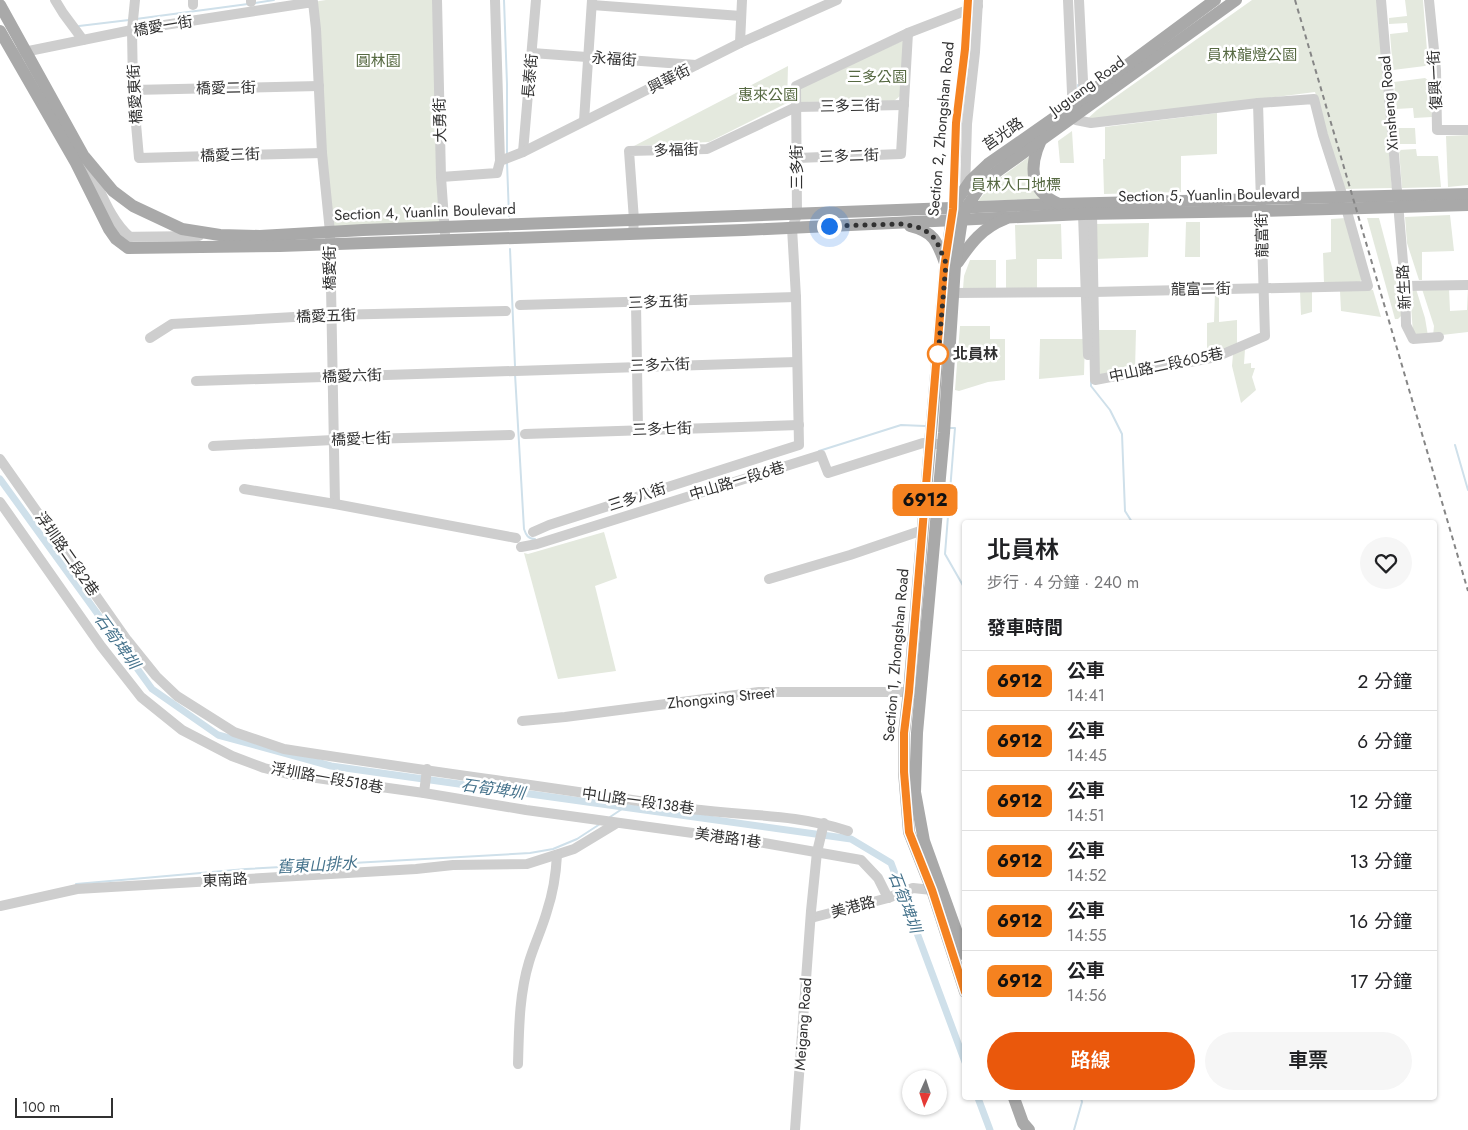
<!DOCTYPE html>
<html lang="zh-TW">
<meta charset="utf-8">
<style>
:root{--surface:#fff;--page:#f6f6f6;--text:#202124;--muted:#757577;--line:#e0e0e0;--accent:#ea580c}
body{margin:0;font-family:Jost,"Noto Sans TC",sans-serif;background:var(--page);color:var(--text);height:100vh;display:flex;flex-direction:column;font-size:19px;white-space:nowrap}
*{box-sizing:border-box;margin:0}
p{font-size:16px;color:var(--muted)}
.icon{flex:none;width:28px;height:28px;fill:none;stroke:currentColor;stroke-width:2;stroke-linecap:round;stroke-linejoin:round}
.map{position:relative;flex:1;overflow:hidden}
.details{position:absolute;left:962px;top:520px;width:475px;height:580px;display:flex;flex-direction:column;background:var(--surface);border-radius:5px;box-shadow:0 1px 4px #0004}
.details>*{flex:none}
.badge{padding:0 10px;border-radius:8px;font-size:18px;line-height:32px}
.needle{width:32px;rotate:183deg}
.fabs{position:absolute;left:902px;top:1070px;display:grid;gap:10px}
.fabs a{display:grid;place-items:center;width:45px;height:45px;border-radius:50%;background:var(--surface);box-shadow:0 1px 4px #0004;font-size:25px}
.scale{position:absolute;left:15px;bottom:12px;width:98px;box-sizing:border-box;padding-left:5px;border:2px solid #313131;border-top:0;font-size:14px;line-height:18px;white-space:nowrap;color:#313131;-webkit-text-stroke:4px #fff;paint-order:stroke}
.you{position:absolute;width:25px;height:25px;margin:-12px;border:4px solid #fff;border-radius:50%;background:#1a73e8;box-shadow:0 0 0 8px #1a73e833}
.map>.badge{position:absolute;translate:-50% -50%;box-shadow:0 0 0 2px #fff}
h2{padding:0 25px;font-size:19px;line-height:45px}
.round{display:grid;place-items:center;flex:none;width:52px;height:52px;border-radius:26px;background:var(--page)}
.headline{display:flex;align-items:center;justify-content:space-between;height:85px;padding:0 25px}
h1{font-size:24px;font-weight:600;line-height:38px}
.cta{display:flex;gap:10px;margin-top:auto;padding:10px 25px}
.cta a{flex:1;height:58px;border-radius:30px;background:var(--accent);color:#fff;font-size:20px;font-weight:600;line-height:58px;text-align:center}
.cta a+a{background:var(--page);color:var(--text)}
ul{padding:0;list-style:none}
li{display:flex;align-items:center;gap:15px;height:60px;padding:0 25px;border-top:1px solid var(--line)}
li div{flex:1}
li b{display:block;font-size:19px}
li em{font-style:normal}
li .badge{min-width:55px;font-weight:700;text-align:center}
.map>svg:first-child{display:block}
</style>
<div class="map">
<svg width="1468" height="1130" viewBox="0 0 1468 1130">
<rect width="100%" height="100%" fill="#fff"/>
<g fill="#e4e9de">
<path d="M326,0H437L445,227L330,232L313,2Z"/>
<path d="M1252,0H1377L1392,188L1343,189L1315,92L1085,121L1097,110Z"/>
<path d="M1405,0H1423L1428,63L1425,66L1393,70L1390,34L1408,32L1407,23L1389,24V18L1407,16Z"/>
<path d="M902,41L904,42L900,96L894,101L801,102L798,88Z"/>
<path d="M788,66L787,103L709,142L634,146Z"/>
<path d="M1425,78L1429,81L1432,117L1414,118L1413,108L1396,109L1394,82Z"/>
<path d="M1217,113V154L1181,156V192L1104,194L1103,159H1105V127Z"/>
<path d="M1397,128H1415L1416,144H1399Z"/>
<path d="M1072,131L1074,163H1060L1058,141Z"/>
<path d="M1468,135V185L1448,187L1446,136Z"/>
<path d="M1416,149L1417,156H1438L1441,187L1402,188L1399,150Z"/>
<path d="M1030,156L1045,199L978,201L993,183Z"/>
<path d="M1450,215L1454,251L1422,252V280H1419L1407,243L1405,217Z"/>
<path d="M1346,218L1363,277L1360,282L1324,283L1323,253L1331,252V219Z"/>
<path d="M1367,218H1379L1401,301L1402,315L1398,319H1395Z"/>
<path d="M1186,222H1200V257H1185Z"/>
<path d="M1149,223L1148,257L1095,259V224Z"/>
<path d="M1061,224L1062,259H1037V289L1006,290V260L1016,259L1015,225Z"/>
<path d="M970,260H996V290L963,289L964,276Z"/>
<path d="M1449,288L1450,311L1467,310L1468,288V332L1433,336L1434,326L1422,289Z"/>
<path d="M1414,289H1416L1425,318L1428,336L1422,337L1413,333L1410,292Z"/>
<path d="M1373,290L1381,317L1341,311L1340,291Z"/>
<path d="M1300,291H1312V312L1301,315Z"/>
<path d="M1215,293H1219V322L1237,320V346L1207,356V323L1214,322Z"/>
<path d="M960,326H990V339H1005V380L988,382L959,391L955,390Z"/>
<path d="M1096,330H1136L1135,371L1100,375L1097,372Z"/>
<path d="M1040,339H1085L1084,375L1039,379Z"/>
<path d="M1245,349L1244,364L1251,363V368H1255L1252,377L1256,390L1241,403L1232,366L1233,354Z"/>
<path d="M604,532L617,578L595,586L616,671L558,679L524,553L528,554Z"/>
</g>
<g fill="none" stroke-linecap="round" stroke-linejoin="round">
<g stroke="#cfe0ea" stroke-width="2">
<path d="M504,0L507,84V155"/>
<path d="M255,3L274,0"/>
<path d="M136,19L248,4"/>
<path d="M79,26L129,20"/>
<path d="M1078,85L1079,95"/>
<path d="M507,162L509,216"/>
<path d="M510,249L515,366"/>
<path d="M515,374L524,529C526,535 528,539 535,539"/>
<path d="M1091,380V386L1110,410L1122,434L1125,511L1132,522"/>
<path d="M950,428H955L945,554L965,589"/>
<path d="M1455,445L1468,490"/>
<path d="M819,451L901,425L925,426"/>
<path d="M610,817L625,807"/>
<path d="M76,884L246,869L530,853L553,849L577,839L600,824"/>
<path d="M1074,1130L1082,1102L1081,1098"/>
</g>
<g stroke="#cfe0ea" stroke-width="7">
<path d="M0,479L152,689L218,735L331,766L851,839L891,863L965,1062"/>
<path d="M978,1098L990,1130"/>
</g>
<g stroke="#cecece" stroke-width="10">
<path d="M55,0L63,13L83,40"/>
<path d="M135,0L132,30L133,90L139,158L322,153"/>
<path d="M437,0L441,177L445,234"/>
<path d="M495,0L500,161"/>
<path d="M1068,0L1073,116L1076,120L1091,123L1258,103L1314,99L1323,135L1343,197"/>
<path d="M1079,0L1084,101"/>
<path d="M1381,0L1405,286L1406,325L1413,339L1439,337"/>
<path d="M1429,0L1436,70L1437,130H1468"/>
<path d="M251,2V0"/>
<path d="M193,5V0"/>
<path d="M592,5L741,16"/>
<path d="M740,43L742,0"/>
<path d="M19,53L132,30L313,2L316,29L322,153L330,232L335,504"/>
<path d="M532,53L696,65"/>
<path d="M133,90L319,86"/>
<path d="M584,121L592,0"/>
<path d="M523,152L536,0"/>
<path d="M797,158L901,154L908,33"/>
<path d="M89,168C101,191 110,220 130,237"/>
<path d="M441,177L497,173L500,161L523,152L740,43L837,0"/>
<path d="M965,191L967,124L975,52L978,1"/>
<path d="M953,206L957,123L965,49L968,0"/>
<path d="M1092,213L1095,380L1216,357L1265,336L1258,103"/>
<path d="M1083,214L1088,355"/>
<path d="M633,234L634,220L629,151L707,149L796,107L904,105"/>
<path d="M115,237L199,236"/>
<path d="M1405,286L1468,285"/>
<path d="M953,293L1094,292L1368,286L1346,208"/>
<path d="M636,303L638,430"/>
<path d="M520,305L796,297"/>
<path d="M150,338L172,324L330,315L506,311"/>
<path d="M196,381L797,362"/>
<path d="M525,434L799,425"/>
<path d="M213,446L333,440L510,435"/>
<path d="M0,459L127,640L156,676L177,696L234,732L284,749C417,770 551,787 684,808C738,816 795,813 848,831"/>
<path d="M244,489L335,504L516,538"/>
<path d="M0,502L101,646L141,697L182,730L232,756L264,768L288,774L424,793L526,810L758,842L861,860L878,878L888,898"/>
<path d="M533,532L549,525L799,445L796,297L792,228L797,215L796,86L908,33L978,6"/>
<path d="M521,547L537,544L821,455L828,473L923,443L937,444"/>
<path d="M769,579L850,555L923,530"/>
<path d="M522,721L565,717L759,692H915"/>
<path d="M424,793L427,769"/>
<path d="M0,906L77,889L416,869L453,865L527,864L574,849L617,823"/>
<path d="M811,918L888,898L913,888L932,890L937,894"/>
<path d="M518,1064C519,1030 519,995 529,962C534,945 542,929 547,911C553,893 556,874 557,855"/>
<path d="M795,1130L811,911L817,852L824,823"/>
</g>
<g stroke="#a9a9a9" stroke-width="12">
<path d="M0,5L83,155L113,191L133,206L182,229L220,235L260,236L363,230L1059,204L1468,194"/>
<path d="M0,31L76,163L109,229L116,239L128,248L280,246L744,230L1083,214L1262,211L1468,205"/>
<path d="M1041,140C1029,166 1029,191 1059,204"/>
<path d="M910,226C934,232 937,241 945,263"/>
<path d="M958,262C971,243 982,228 1005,219"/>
<path d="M965,955L924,841L915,792L917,733L944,433L955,266L962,219L966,208L984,181L1236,0"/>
<path d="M965,992L932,890L909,832L904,772V733L909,691L945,268L953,209L957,200L971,180L988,164L1084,97L1215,0"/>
<path d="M1014,1098L1023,1123L1029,1130"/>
</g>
<path stroke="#868686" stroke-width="2" stroke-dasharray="5 4" stroke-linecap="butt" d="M1295,0L1468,591"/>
</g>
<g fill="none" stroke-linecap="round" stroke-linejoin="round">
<defs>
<path id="line" d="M965,992L932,890L909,832L904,772V733L909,692L944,268L953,209L956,123L965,49L968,0"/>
</defs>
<use href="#line" stroke="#fff" stroke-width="11"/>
<use href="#line" stroke="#f58220" stroke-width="8"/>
<path stroke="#313131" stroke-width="5" stroke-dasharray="0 9" d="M829,226L903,224L921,228L930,234L936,240L946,263L938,357V354"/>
</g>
<circle fill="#fff" stroke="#f58220" stroke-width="2.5" cx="938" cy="354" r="10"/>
<g text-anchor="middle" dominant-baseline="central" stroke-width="5" stroke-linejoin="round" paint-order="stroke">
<g font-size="15" fill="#313131" stroke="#fff">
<text transform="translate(163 26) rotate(-9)">橋愛一街</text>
<text transform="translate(614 59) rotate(4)">永福街</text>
<text transform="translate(530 76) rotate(-85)">長泰街</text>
<text transform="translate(669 79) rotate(-27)">興華街</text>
<text transform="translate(1435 80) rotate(-93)">復興一街</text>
<text transform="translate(1087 86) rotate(-36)">Juguang Road</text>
<text transform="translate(226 88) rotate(-1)">橋愛二街</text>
<text transform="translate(135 94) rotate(-93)">橋愛東街</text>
<text transform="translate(1389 103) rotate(-95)">Xinsheng Road</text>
<text transform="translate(850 106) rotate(-1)">三多三街</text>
<text transform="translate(440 120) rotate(-91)">大勇街</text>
<text transform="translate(941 129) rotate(-85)">Section 2, Zhongshan Road</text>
<text transform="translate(1003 134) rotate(-35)">莒光路</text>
<text transform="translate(676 150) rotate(-2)">多福街</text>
<text transform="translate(230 155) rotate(-2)">橋愛三街</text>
<text transform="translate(849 156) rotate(-2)">三多二街</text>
<text transform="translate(797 167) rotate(-90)">三多街</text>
<text transform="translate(1209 195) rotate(-1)">Section 5, Yuanlin Boulevard</text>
<text transform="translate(425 212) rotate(-2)">Section 4, Yuanlin Boulevard</text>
<text transform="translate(1262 235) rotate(-91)">龍富街</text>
<text transform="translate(330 268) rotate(-90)">橋愛街</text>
<text transform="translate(1404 287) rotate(-93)">新生路</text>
<text transform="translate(1201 289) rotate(-1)">龍富二街</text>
<text transform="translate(658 302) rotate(-2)">三多五街</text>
<text transform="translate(326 316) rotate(-2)">橋愛五街</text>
<text transform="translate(660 365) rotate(-2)">三多六街</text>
<text transform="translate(1166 365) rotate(-12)">中山路二段605巷</text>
<text transform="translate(352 376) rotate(-2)">橋愛六街</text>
<text transform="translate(662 429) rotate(-2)">三多七街</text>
<text transform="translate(361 439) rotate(-2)">橋愛七街</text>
<text transform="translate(737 481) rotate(-17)">中山路一段6巷</text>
<text transform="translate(637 497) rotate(-18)">三多八街</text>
<text transform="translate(67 554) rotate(55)">浮圳路二段2巷</text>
<text transform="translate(896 655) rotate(-85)">Section 1, Zhongshan Road</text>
<text transform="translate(721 698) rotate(-6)">Zhongxing Street</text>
<text transform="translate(327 778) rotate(10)">浮圳路一段518巷</text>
<text transform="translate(638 801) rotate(8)">中山路一段138巷</text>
<text transform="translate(728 838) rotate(8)">美港路1巷</text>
<text transform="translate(225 880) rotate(-3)">東南路</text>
<text transform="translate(853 907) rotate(-15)">美港路</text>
<text transform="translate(803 1024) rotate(-86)">Meigang Road</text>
</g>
<g font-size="15" fill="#566942" stroke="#fff">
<text x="1252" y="55">員林龍燈公園</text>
<text x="378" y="61">圓林園</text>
<text x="877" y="77">三多公園</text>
<text x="768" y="95">惠來公園</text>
<text x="1016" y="185">員林入口地標</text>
</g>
<g font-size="15" font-weight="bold" fill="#313131" stroke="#fff" text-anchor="start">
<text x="953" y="354">北員林</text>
</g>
<g font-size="16" font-style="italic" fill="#46738c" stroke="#fff">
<text transform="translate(117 641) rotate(54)">石筍埤圳</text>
<text transform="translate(493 789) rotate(8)">石筍埤圳</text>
<text transform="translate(317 865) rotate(-3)">舊東山排水</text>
<text transform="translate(905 902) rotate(69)">石筍埤圳</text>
</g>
</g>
</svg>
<div class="fabs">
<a><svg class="needle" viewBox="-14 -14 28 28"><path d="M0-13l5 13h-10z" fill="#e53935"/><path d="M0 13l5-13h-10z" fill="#757577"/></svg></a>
</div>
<div class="scale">100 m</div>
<div class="you" style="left:829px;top:226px"></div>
<b class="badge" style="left:925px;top:500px;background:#f58220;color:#111">6912</b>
<section class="details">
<div class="headline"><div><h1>北員林</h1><p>步行 · 4 分鐘 · 240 m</p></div><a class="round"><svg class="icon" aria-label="heart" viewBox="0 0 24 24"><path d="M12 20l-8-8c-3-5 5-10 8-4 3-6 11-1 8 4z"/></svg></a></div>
<h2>發車時間</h2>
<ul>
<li><span class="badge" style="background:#f58220;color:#111">6912</span><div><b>公車</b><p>14:41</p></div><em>2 分鐘</em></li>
<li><span class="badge" style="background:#f58220;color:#111">6912</span><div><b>公車</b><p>14:45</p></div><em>6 分鐘</em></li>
<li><span class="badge" style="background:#f58220;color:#111">6912</span><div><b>公車</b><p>14:51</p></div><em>12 分鐘</em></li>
<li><span class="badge" style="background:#f58220;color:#111">6912</span><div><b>公車</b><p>14:52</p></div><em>13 分鐘</em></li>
<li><span class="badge" style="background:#f58220;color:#111">6912</span><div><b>公車</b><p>14:55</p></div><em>16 分鐘</em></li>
<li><span class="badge" style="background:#f58220;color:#111">6912</span><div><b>公車</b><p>14:56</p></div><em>17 分鐘</em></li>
</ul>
<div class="cta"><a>路線</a><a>車票</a></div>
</section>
</div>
